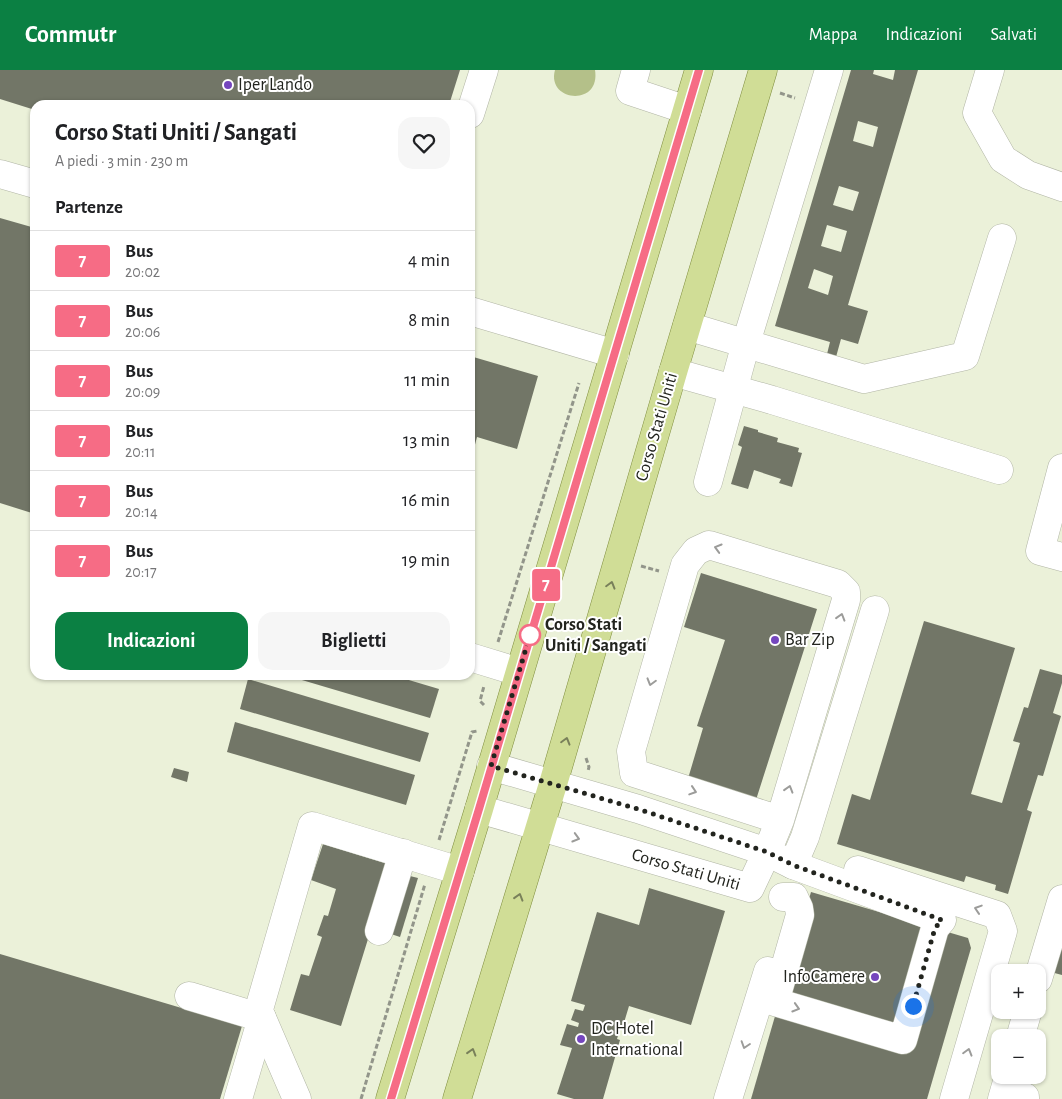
<!DOCTYPE html>
<html lang="it">
<meta charset="utf-8">
<style>
:root{--surface:#fff;--page:#f6f6f6;--text:#202124;--muted:#757577;--line:#e0e0e0;--accent:#0b8043}
body{margin:0;font-family:"Alegreya Sans",sans-serif;background:var(--page);color:var(--text);height:100vh;display:flex;flex-direction:column;font-size:19px;white-space:nowrap}
*{box-sizing:border-box;margin:0}
p{font-size:16px;color:var(--muted)}
.icon{flex:none;width:28px;height:28px;fill:none;stroke:currentColor;stroke-width:2;stroke-linecap:round;stroke-linejoin:round}
.map{position:relative;flex:1;overflow:hidden}
.details{position:absolute;left:30px;top:30px;width:445px;height:580px;display:flex;flex-direction:column;background:var(--surface);border-radius:15px;box-shadow:0 1px 4px #0004}
.details>*{flex:none}
.badge{padding:0 10px;border-radius:4px;font-size:18px;line-height:32px}
.tools{position:absolute;left:991px;top:894px;display:grid;gap:10px}
.tools a{display:grid;place-items:center;width:55px;height:55px;border-radius:10px;background:var(--surface);box-shadow:0 1px 4px #0004;font-size:25px}
.you{position:absolute;width:25px;height:25px;margin:-12px;border:4px solid #fff;border-radius:50%;background:#1a73e8;box-shadow:0 0 0 8px #1a73e833}
.map>.badge{position:absolute;translate:-50% -50%;box-shadow:0 0 0 2px #fff}
h2{padding:0 25px;font-size:19px;line-height:45px}
.round{display:grid;place-items:center;flex:none;width:52px;height:52px;border-radius:15px;background:var(--page)}
.headline{display:flex;align-items:center;justify-content:space-between;height:85px;padding:0 25px}
h1{font-size:24px;font-weight:700;line-height:38px}
.primary-button{display:flex;gap:10px;margin-top:auto;padding:10px 25px}
.primary-button a{flex:1;height:58px;border-radius:15px;background:var(--accent);color:#fff;font-size:20px;font-weight:700;line-height:58px;text-align:center}
.primary-button a+a{background:var(--page);color:var(--text)}
ul{padding:0;list-style:none}
li{display:flex;align-items:center;gap:15px;height:60px;padding:0 25px;border-top:1px solid var(--line)}
li div{flex:1}
li b{display:block;font-size:19px}
li em{font-style:normal}
li .badge{min-width:55px;font-weight:700;text-align:center}
header{display:flex;align-items:center;gap:30px;box-sizing:border-box;height:70px;padding:0 25px;background:var(--accent);color:#fff}
header strong{font-size:24px}
nav{display:flex;gap:28px;margin-inline-start:auto;font-size:18px}
.map>svg:first-child{display:block}
</style>
<header>
<strong>Commutr</strong>
<nav><a>Mappa</a><a>Indicazioni</a><a>Salvati</a></nav>
</header>
<div class="map">
<svg width="1062" height="1029" viewBox="0 0 1062 1029">
<rect width="100%" height="100%" fill="#f4f8e8"/>
<path fill="#ebf1d9" fill-rule="evenodd" d="M0,0H1062V1029H0ZM35,35H470V605H35ZM1000,902H1038V940H1000ZM1000,968H1038V1005H1000Z"/>
<path fill="#b4c089" d="M555,0H595C601,37 546,32 555,0Z"/>
<g fill="#727667" fill-rule="evenodd">
<path d="M0,0H460L449,35H224L216,33L215,35H35V40L0,29Z"/>
<path d="M851,0H874L873,4L893,10L895,0H918L848,235L868,241L858,274L841,269L836,287L827,284L830,272L775,256ZM858,51L878,57L873,77L853,71ZM839,116L859,122L853,141L833,135ZM827,155L847,161L841,182L821,176ZM814,199L833,206L828,225L808,218Z"/>
<path d="M0,148L35,158V444L0,433Z"/>
<path d="M470,286L538,306L517,379L477,367L471,390Z"/>
<path d="M744,356L758,360V362L778,368L777,372L799,378L798,382L802,383L792,417L779,413L781,409L754,400L748,419L731,414L742,377L738,375Z"/>
<path d="M701,503L817,539L755,733L687,712L703,658L697,656L725,570L684,557Z"/>
<path d="M924,551L1015,578L971,724L1002,733L1020,673L1013,671L1024,637L1028,638L1040,599L1062,605V613L1053,643L1061,646L1043,706L1038,705L1027,740L1032,742L1008,824L995,820L996,815L966,806L964,812L837,774L852,724L870,730Z"/>
<path d="M285,605H392L439,619L430,648Z"/>
<path d="M248,609L429,663L420,692L240,639Z"/>
<path d="M235,652L415,705L406,735L227,682Z"/>
<path d="M174,698L189,702L187,712L171,707Z"/>
<path d="M323,774L391,795L341,956L290,940L301,904L309,906L322,867L317,865L324,845L328,846L336,819L311,810Z"/>
<path d="M406,805L418,808L400,867L388,863Z"/>
<path d="M649,818L725,841L691,955L629,936L623,956L621,955L617,969L620,970L603,1029H574L557,1024L572,978L560,975L567,954L578,957L579,953L571,950L575,939L583,941L585,935L571,931L597,842L639,855Z"/>
<path d="M811,822L968,868L971,878L927,1029H751Z"/>
<path d="M1062,855V905L1047,901Z"/>
<path d="M0,884L242,956L220,1029H0Z"/>
</g>
<g fill="none" stroke-linecap="round" stroke-linejoin="round">
<defs>
<g id="minor">
<path d="M636,0L630,21L687,40"/>
<path d="M990,0L977,43L1003,89L1028,105L1062,117"/>
<path d="M470,44L484,0"/>
<path d="M0,104L35,114"/>
<path d="M470,241L615,284"/>
<path d="M687,256L864,309L965,286L1002,168"/>
<path d="M673,302L772,330L999,400"/>
<path d="M1062,398L1040,481L1062,487"/>
<path d="M708,412L746,273L829,0"/>
<path d="M470,587L519,602"/>
<path d="M479,739L750,818L767,782L638,739L491,696"/>
<path d="M780,750L634,703L631,681L685,495L696,481L709,475L838,514L846,522V530L780,750L767,782L793,795L942,850L935,858L903,970L775,932L800,845L799,838L794,827H783"/>
<path d="M793,795L805,767L875,540"/>
<path d="M858,800L997,845L1003,861L954,1029"/>
<path d="M379,861L403,783"/>
<path d="M1038,909L1062,829"/>
<path d="M189,926L262,948L297,1029"/>
<path d="M257,946L312,756L460,801"/>
<path d="M1020,968L1028,940"/>
<path d="M238,1029L262,948"/>
<path d="M728,1029L768,901"/>
<path d="M1002,1029L1009,1005"/>
<path d="M1025,1029V1027"/>
</g>
<g id="major">
<path d="M390,1029L479,739L699,0"/>
<path d="M457,1029L553,714L673,302L763,0"/>
</g>
</defs>
<use href="#minor" stroke="#b1b5a5" stroke-width="29"/>
<use href="#major" stroke="#7f8d3e" stroke-width="29"/>
<g stroke="#92958a" stroke-width="3" stroke-dasharray="5 2.5" stroke-linecap="butt">
<path d="M780,23L795,28"/>
<path d="M641,496L659,501"/>
<path d="M498,572L579,313"/>
<path d="M484,635L480,631L484,616"/>
<path d="M586,688L589,697L588,701"/>
<path d="M439,770L472,662L477,661"/>
<path d="M361,1029L425,814"/>
</g>
<use href="#minor" stroke="#fff" stroke-width="28"/>
<use href="#major" stroke="#d0dd96" stroke-width="28"/>
</g>
<defs><path id="oneway-chevron" d="M-2-3.5L2.5 0L-2 3.5" fill="none" stroke-width="1.6" stroke-linecap="round" stroke-linejoin="round" transform="scale(1.25)"/></defs>
<g stroke="#9c9c9a">
<use href="#oneway-chevron" transform="translate(718 478) rotate(-164)"/>
<use href="#oneway-chevron" transform="translate(841 547) rotate(-73)"/>
<use href="#oneway-chevron" transform="translate(651 612) rotate(106)"/>
<use href="#oneway-chevron" transform="translate(789 719) rotate(-73)"/>
<use href="#oneway-chevron" transform="translate(693 721) rotate(18)"/>
<use href="#oneway-chevron" transform="translate(576 768) rotate(16)"/>
<use href="#oneway-chevron" transform="translate(978 839) rotate(-162)"/>
<use href="#oneway-chevron" transform="translate(796 938) rotate(17)"/>
<use href="#oneway-chevron" transform="translate(745 975) rotate(108)"/>
<use href="#oneway-chevron" transform="translate(968 982) rotate(-74)"/>
</g>
<g stroke="#79805a">
<use href="#oneway-chevron" transform="translate(611 515) rotate(-74)"/>
<use href="#oneway-chevron" transform="translate(566 671) rotate(-74)"/>
<use href="#oneway-chevron" transform="translate(519 827) rotate(-73)"/>
<use href="#oneway-chevron" transform="translate(472 982) rotate(-73)"/>
</g>
<g fill="none" stroke-linecap="round" stroke-linejoin="round">
<defs>
<path id="line" d="M391,1029L479,739L699,0"/>
</defs>
<use href="#line" stroke="#fff" stroke-width="11"/>
<use href="#line" stroke="#f66c85" stroke-width="8"/>
<path stroke="#22241e" stroke-width="5" stroke-dasharray="0 9" d="M530,565L491,696L638,739L767,782L793,795L942,850L935,858L913,936"/>
</g>
<g fill="#7546be" stroke="#fff" stroke-width="2">
<circle cx="228" cy="15" r="5"/>
<circle cx="775" cy="570" r="5"/>
<circle cx="875" cy="907" r="5"/>
<circle cx="581" cy="969" r="5"/>
</g>
<circle fill="#fff" stroke="#f66c85" stroke-width="2.5" cx="530" cy="565" r="10"/>
<g text-anchor="middle" dominant-baseline="central" stroke-width="4" stroke-linejoin="round" paint-order="stroke">
<g font-size="18" fill="#22241e" stroke="#fff" text-anchor="start">
<text x="238" y="15">Iper Lando</text>
<text x="785" y="570">Bar Zip</text>
<text x="865" y="907" text-anchor="end">InfoCamere</text>
<text x="591" y="959">DC Hotel<tspan x="591" dy="21">International</tspan></text>
</g>
<g font-size="18" fill="#22241e" stroke="#fff">
<text transform="translate(657 357) rotate(-74)">Corso Stati Uniti</text>
<text transform="translate(686 800) rotate(16)">Corso Stati Uniti</text>
</g>
<g font-size="18" font-weight="bold" fill="#22241e" stroke="#fff" text-anchor="start">
<text x="545" y="555">Corso Stati<tspan x="545" dy="21">Uniti / Sangati</tspan></text>
</g>
</g>
</svg>
<div class="tools">
<a>+</a>
<a>−</a>
</div>
<div class="you" style="left:913px;top:936px"></div>
<b class="badge" style="left:546px;top:515px;background:#f66c85;color:#fff">7</b>
<section class="details">
<div class="headline"><div><h1>Corso Stati Uniti / Sangati</h1><p>A piedi · 3 min · 230 m</p></div><a class="round"><svg class="icon" aria-label="heart" viewBox="0 0 24 24"><path d="M12 20l-8-8c-3-5 5-10 8-4 3-6 11-1 8 4z"/></svg></a></div>
<h2>Partenze</h2>
<ul>
<li><span class="badge" style="background:#f66c85;color:#fff">7</span><div><b>Bus</b><p>20:02</p></div><em>4 min</em></li>
<li><span class="badge" style="background:#f66c85;color:#fff">7</span><div><b>Bus</b><p>20:06</p></div><em>8 min</em></li>
<li><span class="badge" style="background:#f66c85;color:#fff">7</span><div><b>Bus</b><p>20:09</p></div><em>11 min</em></li>
<li><span class="badge" style="background:#f66c85;color:#fff">7</span><div><b>Bus</b><p>20:11</p></div><em>13 min</em></li>
<li><span class="badge" style="background:#f66c85;color:#fff">7</span><div><b>Bus</b><p>20:14</p></div><em>16 min</em></li>
<li><span class="badge" style="background:#f66c85;color:#fff">7</span><div><b>Bus</b><p>20:17</p></div><em>19 min</em></li>
</ul>
<div class="primary-button"><a>Indicazioni</a><a>Biglietti</a></div>
</section>
</div>
